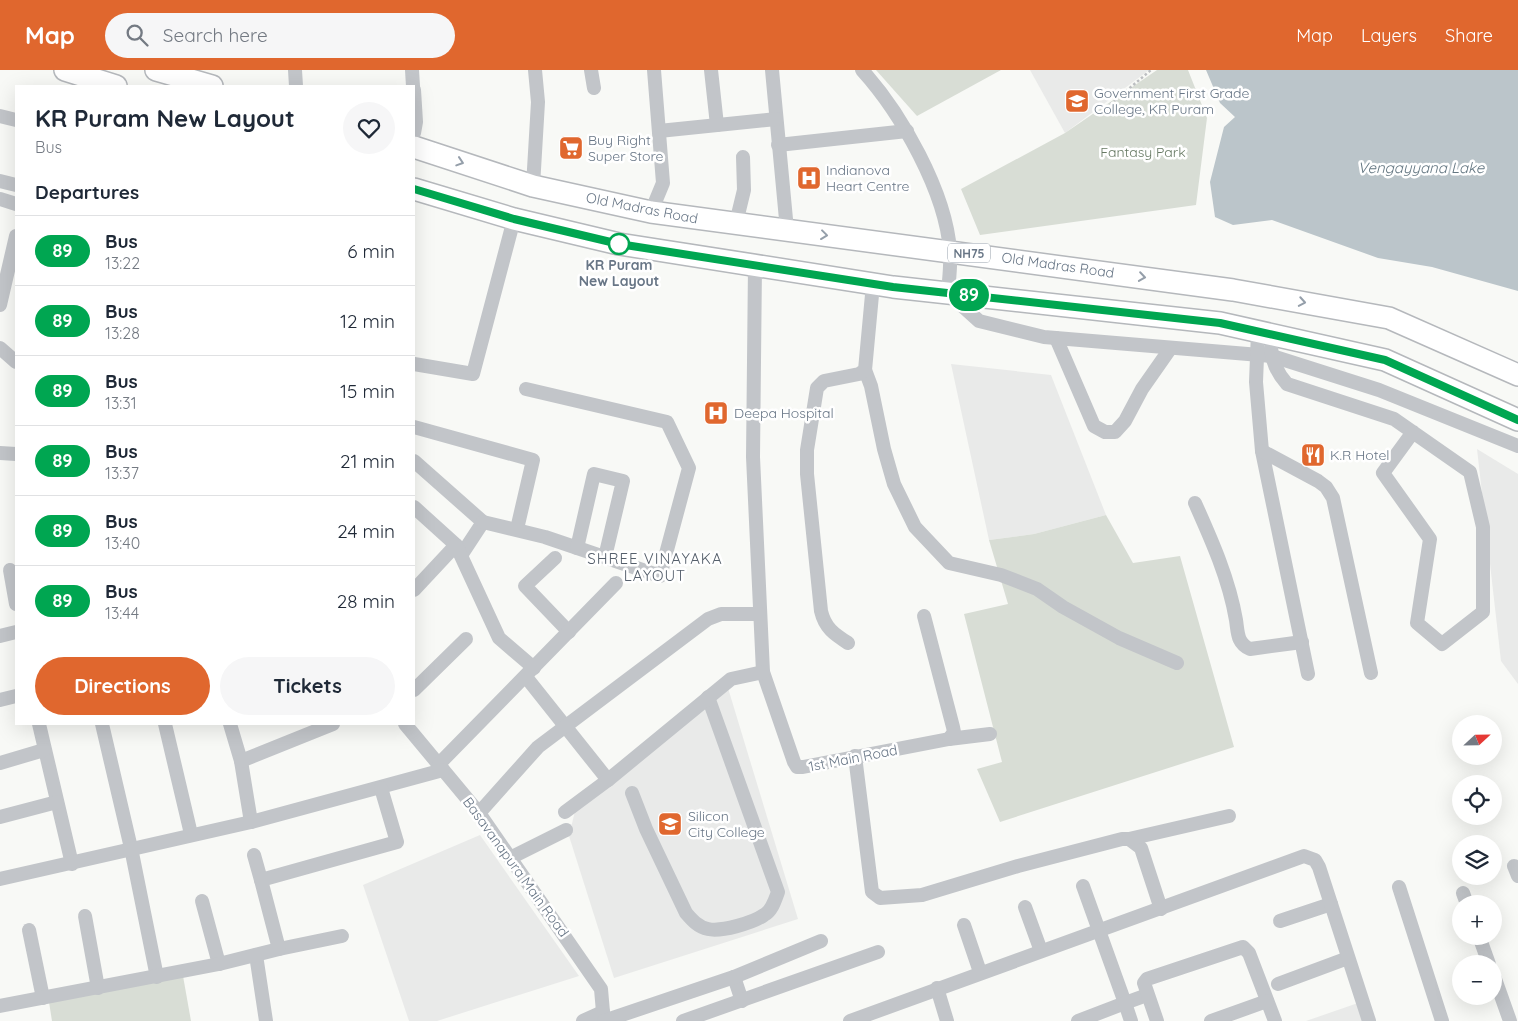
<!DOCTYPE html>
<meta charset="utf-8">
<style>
:root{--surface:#fff;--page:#f6f6f7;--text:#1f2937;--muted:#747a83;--line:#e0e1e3;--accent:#e0672e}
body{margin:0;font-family:Quicksand,sans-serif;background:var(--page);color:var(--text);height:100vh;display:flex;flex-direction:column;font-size:19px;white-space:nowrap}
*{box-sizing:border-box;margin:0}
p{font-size:16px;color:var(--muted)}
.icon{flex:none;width:28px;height:28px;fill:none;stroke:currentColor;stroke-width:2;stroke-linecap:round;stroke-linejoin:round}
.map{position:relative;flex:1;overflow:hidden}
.drawer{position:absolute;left:15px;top:15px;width:400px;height:640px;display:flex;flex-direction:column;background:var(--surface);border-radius:0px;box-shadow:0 5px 20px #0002}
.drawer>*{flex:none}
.badge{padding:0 10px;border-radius:16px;font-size:18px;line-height:32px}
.needle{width:32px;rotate:68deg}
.controls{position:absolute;left:1452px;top:645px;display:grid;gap:10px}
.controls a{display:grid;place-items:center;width:50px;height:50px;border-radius:50%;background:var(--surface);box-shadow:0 5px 20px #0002;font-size:25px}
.map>.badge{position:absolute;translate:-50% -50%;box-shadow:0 0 0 2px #fff}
h2{padding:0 20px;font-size:19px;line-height:45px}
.round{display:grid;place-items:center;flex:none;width:52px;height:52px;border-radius:26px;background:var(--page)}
.head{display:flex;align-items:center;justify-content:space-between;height:85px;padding:0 20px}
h1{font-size:24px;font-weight:800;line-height:38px}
.action{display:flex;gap:10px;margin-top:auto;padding:10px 20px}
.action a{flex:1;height:58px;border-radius:30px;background:var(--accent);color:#fff;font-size:20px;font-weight:800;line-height:58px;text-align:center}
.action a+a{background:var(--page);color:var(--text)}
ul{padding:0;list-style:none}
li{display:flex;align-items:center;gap:15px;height:70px;padding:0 20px;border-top:1px solid var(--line)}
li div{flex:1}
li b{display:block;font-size:19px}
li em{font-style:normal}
li .badge{min-width:55px;font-weight:700;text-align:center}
header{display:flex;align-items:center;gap:30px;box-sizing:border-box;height:70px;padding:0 25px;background:var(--accent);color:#fff}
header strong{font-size:24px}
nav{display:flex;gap:28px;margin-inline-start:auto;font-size:18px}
.search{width:350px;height:45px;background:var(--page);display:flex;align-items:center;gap:12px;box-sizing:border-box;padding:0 18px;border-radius:28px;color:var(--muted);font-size:19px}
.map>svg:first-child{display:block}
</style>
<header>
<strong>Map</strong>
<div class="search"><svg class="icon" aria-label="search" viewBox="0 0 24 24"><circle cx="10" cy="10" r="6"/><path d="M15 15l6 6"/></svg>Search here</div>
<nav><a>Map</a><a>Layers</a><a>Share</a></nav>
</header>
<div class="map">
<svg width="1518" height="951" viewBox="0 0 1518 951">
<rect width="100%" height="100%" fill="#f8f9f6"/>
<g fill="#e9eae9">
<path d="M1030,0H1149L1065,63Z"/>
<path d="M951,294L1051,305L1106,445L1034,464L989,470Z"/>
<path d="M1477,379L1518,404V614L1501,591Z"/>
<path d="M728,618L798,849L614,908L569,766L575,741Z"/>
<path d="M480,765L579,906L437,951H409L363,815Z"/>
<path d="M1358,933L1365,951H1306Z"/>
</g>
<g fill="#d8ddd5">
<path d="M876,0H1001L917,46Z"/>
<path d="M1157,0H1188L1207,48L1196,135L980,165L961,119L1065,63Z"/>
<path d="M1106,445L1133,493L1180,486L1234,677L1000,752L977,699L1002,692L964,544L1008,534L989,470L1034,464Z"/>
<path d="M183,906L191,951H52L49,932Z"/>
</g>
<path fill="#bbc5ca" d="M1206,0H1518V221L1432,197L1378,188L1272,150L1233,155L1215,147L1210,112L1224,57L1235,47L1220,33Z"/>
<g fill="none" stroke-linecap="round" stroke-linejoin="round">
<defs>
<g id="highway">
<path d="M65,0L116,16"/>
<path d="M156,0L212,16"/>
<path d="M414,77L533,116L651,142L1233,220L1389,248L1518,305"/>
<path d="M414,119L514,149L619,174L893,217L1220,253L1385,290L1518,350"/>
</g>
</defs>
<use href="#highway" stroke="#b5b8bc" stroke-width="24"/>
<path stroke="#bcbec1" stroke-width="2.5" stroke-dasharray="2.5 2.5" stroke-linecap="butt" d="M1099,44L1151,0"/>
<g stroke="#c2c5c9" stroke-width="14">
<path d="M295,0L296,16"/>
<path d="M412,0L413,16"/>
<path d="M591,0L594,18"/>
<path d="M711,0L717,55"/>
<path d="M772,0L787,160"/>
<path d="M862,0C901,43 946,122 950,181C951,195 949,209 948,223L979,251L1044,267L1272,286L1379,320L1518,376"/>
<path d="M414,20L416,52L414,63"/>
<path d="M0,46L16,50"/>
<path d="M659,61L776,49"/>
<path d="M778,75L907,61"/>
<path d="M0,111L16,115"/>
<path d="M533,116L538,32L535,0"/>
<path d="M0,129L16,134"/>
<path d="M651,142L663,113L654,0"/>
<path d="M736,153L744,120L743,87"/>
<path d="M755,195L753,387L763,602L794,692L797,697H803L949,669L990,664"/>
<path d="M0,235L16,166"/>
<path d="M1258,262L1256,312L1262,381L1308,604"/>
<path d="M1056,268L1094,356L1105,362H1115L1125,351L1142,319L1170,279"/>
<path d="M0,278L16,292"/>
<path d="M1271,278C1272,292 1278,304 1287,314L1394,349L1470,402L1483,457V542L1442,574L1417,553L1430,469L1383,403L1413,362"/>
<path d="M414,294L473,304L514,149"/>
<path d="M865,300L871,316L884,379L894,414L915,457L949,493L1001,505L1037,519L1063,537L1119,568L1177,593"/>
<path d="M414,357L533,390L517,459"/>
<path d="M1262,381L1318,411L1326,417L1333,428L1371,603"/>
<path d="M0,383L16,384"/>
<path d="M414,391L483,452L462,484"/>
<path d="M1195,433C1212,471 1229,509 1236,550C1238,563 1237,573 1250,579L1302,572"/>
<path d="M414,437L456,475L499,568L534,598"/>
<path d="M483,452L545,467L660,506L689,398L667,352L526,319"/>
<path d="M577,478L594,404L623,411L605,487"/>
<path d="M555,488L525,516L569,562"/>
<path d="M10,500L16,534"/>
<path d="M414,520L456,475"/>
<path d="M924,546L953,657L954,662L949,669"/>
<path d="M0,566L16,562"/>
<path d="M848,573C834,564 825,558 821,541L807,404V380L817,318L824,311L859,304L865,300L873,214"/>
<path d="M526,607L608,710"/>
<path d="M414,620L466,569"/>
<path d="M0,630L16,626"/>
<path d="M39,654L72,794"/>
<path d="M102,654L131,778L157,907"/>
<path d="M165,654L191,764"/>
<path d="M230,654L241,691L251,752"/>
<path d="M405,654L479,743L601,919L603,942L600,951"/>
<path d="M855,686L872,822L880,828L922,825L1018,796L1122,769H1129L1141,778L1161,839"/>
<path d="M241,691L333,654"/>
<path d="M0,693L44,680"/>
<path d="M439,694L616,513"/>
<path d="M632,723L646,759L686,843C692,850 698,857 708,859C721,862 753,853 764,845C772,841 775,830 778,822L708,627"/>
<path d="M565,742L608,710L731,609L763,602"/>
<path d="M479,743L538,677L708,549L721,544H759"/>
<path d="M0,747L57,732"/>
<path d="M1129,769L1229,746"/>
<path d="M254,785L261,810"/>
<path d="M512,787L566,760"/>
<path d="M1514,796L1518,806"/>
<path d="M0,809L251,752L443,700"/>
<path d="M1399,817L1442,951"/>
<path d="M1463,823L1467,834"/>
<path d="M202,831L219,894"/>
<path d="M1025,837L1041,881"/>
<path d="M85,846L98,918"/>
<path d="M1280,851L1331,834"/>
<path d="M964,855L980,902"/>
<path d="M29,860L43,928"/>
<path d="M1479,866L1489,894"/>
<path d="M279,879L342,866"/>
<path d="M256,885L266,951"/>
<path d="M1494,906L1510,951"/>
<path d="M734,907L742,931"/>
<path d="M1278,914L1348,888"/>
<path d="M937,918L947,951"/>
<path d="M0,936L219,894L279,879L261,810L397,772L381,718"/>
<path d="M583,951L603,942"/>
<path d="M604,951L734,907L821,871"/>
<path d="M683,951L878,882"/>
<path d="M850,951L1304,786L1315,790L1319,797L1369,951"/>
<path d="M1078,951L1125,933L1083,816"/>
<path d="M1131,951L1125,933L1147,925"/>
<path d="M1157,951L1144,913L1147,909L1243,877L1249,883L1275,951"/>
<path d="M1211,951L1267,931"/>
</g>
<use href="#highway" stroke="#fff" stroke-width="21"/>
</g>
<defs><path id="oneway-chevron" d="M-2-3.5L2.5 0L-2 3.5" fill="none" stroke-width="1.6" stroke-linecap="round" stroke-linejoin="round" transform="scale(1.25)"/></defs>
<g stroke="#959faa">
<use href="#oneway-chevron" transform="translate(460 92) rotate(18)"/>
<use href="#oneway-chevron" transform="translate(824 165) rotate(7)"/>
<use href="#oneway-chevron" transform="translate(1142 207) rotate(8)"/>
<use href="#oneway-chevron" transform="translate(1302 232) rotate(10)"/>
</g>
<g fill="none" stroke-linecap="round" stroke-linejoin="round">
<defs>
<path id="line" d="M414,119L514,149L619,174L893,217L1220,253L1385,290L1518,350"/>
</defs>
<use href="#line" stroke="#fff" stroke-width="11"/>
<use href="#line" stroke="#00a651" stroke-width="8"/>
</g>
<defs>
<symbol id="university-square" viewBox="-11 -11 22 22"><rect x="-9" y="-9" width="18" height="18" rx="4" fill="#e0672e" stroke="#fff"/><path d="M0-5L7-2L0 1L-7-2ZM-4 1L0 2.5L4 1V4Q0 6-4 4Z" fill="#fff"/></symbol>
<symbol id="supermarket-square" viewBox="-11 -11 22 22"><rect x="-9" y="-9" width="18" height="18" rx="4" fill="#e0672e" stroke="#fff"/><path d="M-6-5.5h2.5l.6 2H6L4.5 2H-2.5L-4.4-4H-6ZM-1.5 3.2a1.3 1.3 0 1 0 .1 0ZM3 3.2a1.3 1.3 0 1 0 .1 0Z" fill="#fff"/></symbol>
<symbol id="hospital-square" viewBox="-11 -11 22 22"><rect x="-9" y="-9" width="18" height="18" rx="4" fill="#e0672e" stroke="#fff"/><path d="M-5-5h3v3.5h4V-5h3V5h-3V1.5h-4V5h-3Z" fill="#fff"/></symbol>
<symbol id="restaurant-square" viewBox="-11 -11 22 22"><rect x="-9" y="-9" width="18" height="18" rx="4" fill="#e0672e" stroke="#fff"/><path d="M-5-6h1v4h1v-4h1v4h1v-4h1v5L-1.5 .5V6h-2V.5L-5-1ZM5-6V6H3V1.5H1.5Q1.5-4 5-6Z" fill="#fff"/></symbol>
</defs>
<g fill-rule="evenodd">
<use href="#university-square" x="1063" y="17" width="28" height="28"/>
<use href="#supermarket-square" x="557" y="64" width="28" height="28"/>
<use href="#hospital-square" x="795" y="94" width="28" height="28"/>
<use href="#hospital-square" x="702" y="329" width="28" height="28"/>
<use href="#restaurant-square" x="1299" y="371" width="28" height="28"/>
<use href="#university-square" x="656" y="740" width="28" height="28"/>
</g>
<circle fill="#fff" stroke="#00a651" stroke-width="2.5" cx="619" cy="174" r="10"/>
<g text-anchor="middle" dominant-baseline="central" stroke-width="5" stroke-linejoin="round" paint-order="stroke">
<rect fill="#fff" stroke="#959faa" stroke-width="1" x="948" y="173.5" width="42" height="19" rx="4"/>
<g font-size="12" font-weight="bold" fill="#687686">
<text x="969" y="183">NH75</text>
</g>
<g font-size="14" fill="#687686" stroke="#fff" text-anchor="start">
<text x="1094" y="23">Government First Grade<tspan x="1094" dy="16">College, KR Puram</tspan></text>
<text x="588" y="70">Buy Right<tspan x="588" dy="16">Super Store</tspan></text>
<text x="826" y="100">Indianova<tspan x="826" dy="16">Heart Centre</tspan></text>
<text x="734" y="343">Deepa Hospital</text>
<text x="1330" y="385">K.R Hotel</text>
<text x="688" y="746">Silicon<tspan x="688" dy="16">City College</tspan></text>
</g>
<g font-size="14" fill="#667963" stroke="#fff">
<text x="1143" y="82">Fantasy Park</text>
</g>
<g font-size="14" fill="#687686" stroke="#fff">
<text transform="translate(642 138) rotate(11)">Old Madras Road</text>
<text transform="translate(1058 195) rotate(8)">Old Madras Road</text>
<text transform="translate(853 688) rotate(-11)">1st Main Road</text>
<text transform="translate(516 797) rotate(54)">Basavanapura Main Road</text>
</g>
<g font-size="14" font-weight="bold" fill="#687686" stroke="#fff">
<text x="619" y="195">KR Puram<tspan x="619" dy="16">New Layout</tspan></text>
</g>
<g font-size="15" font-style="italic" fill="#647782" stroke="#fff">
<text x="1421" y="97">Vengayyana Lake</text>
</g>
<g font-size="15" letter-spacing="1" fill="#56606c" stroke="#fff">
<text x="655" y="488">SHREE VINAYAKA<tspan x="655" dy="17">LAYOUT</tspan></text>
</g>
</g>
</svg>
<div class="controls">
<a><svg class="needle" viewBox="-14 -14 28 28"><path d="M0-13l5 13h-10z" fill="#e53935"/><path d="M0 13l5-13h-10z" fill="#747a83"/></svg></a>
<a><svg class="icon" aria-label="locate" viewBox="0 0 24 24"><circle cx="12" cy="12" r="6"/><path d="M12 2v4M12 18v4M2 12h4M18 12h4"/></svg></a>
<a><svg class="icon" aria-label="layers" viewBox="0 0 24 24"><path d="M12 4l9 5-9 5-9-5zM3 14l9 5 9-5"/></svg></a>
<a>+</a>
<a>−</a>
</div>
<b class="badge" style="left:969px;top:225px;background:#00a651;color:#fff">89</b>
<section class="drawer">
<div class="head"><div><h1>KR Puram New Layout</h1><p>Bus</p></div><a class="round"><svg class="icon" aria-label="heart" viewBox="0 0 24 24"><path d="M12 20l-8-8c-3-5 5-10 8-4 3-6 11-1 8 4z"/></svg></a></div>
<h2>Departures</h2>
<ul>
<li><span class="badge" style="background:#00a651;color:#fff">89</span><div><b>Bus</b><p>13:22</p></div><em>6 min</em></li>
<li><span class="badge" style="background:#00a651;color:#fff">89</span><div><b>Bus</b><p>13:28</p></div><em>12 min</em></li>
<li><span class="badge" style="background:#00a651;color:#fff">89</span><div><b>Bus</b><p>13:31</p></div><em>15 min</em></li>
<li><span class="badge" style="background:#00a651;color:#fff">89</span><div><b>Bus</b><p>13:37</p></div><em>21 min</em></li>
<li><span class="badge" style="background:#00a651;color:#fff">89</span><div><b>Bus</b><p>13:40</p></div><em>24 min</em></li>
<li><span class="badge" style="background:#00a651;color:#fff">89</span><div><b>Bus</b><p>13:44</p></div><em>28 min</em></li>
</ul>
<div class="action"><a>Directions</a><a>Tickets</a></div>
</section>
</div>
